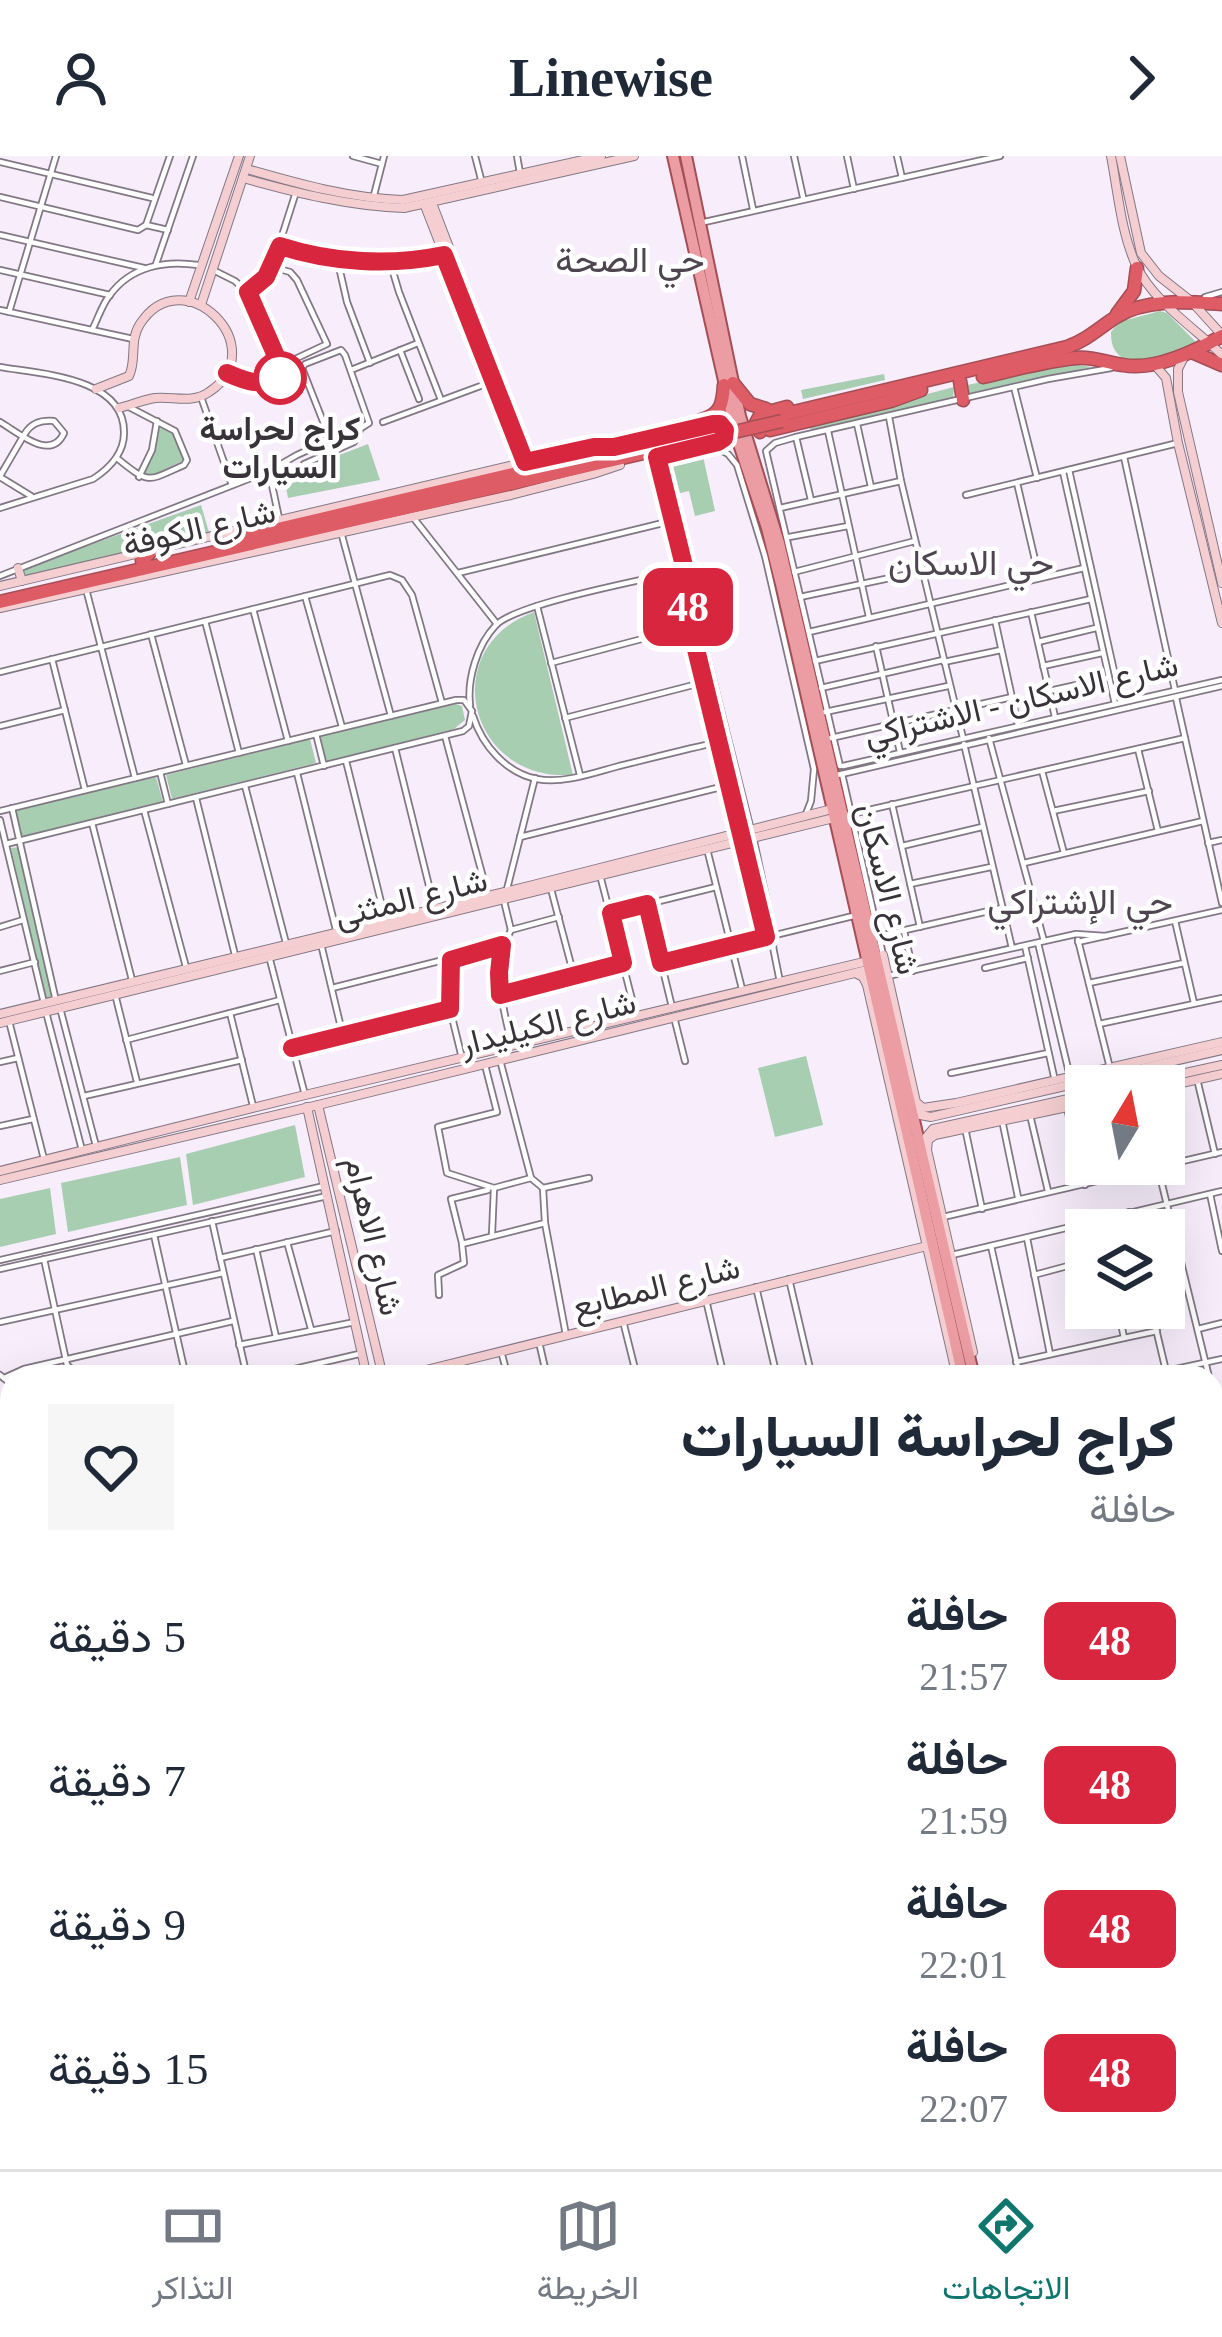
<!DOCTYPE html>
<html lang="ar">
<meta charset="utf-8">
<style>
:root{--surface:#fff;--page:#f6f6f7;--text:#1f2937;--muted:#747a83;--line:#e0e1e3;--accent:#0f766e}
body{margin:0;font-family:"Times New Roman",Vazirmatn,serif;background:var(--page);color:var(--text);direction:rtl;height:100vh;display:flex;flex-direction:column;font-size:45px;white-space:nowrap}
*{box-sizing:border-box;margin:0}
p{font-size:39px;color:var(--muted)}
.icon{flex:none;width:66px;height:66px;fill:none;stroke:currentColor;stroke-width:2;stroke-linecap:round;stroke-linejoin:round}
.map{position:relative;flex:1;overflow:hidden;direction:ltr}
.side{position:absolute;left:0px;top:1209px;width:1224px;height:804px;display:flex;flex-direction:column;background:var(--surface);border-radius:36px 36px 0 0;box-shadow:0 12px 48px #0002;direction:rtl}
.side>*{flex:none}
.badge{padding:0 24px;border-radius:18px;font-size:42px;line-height:78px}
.needle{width:78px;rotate:10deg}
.tools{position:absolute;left:1065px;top:909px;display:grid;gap:24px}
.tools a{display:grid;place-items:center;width:120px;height:120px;border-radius:0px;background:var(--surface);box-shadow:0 12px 48px #0002;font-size:60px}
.map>.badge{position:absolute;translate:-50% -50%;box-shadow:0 0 0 6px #fff}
.round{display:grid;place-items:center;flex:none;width:126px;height:126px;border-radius:0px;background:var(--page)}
.head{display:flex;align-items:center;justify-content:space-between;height:204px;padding:0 48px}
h1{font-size:57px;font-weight:800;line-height:90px}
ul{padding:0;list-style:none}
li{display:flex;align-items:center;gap:36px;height:144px;padding:0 48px}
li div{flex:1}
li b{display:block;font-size:45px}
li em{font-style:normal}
li .badge{min-width:132px;font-weight:700;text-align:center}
header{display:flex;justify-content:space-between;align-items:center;height:156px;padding:0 48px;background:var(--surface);font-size:54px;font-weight:800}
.tabs{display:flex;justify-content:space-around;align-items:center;height:168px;border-top:3px solid var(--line);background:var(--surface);font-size:33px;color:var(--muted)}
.tabs a{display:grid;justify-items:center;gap:6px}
.tabs .on{color:var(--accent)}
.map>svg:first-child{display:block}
</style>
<header><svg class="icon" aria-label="forward" viewBox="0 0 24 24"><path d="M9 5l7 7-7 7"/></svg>Linewise<svg class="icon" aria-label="person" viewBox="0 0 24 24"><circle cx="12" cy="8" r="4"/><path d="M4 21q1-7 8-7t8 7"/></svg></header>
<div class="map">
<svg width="1222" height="2013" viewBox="0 0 1222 2013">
<rect width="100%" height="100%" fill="#f7edfb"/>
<g fill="#a8ceb2">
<path d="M1160,155L1167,157L1195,185L1194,189C1166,198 1110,224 1111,176L1119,166Z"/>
<path d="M1072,208L1092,211L966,238L967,229Z"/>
<path d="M884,218L885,224L803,243L801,234Z"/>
<path d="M954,231L953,242L813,274L805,270Z"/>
<path d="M161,272L173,278L184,304L150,321L143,318L155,293L158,273Z"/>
<path d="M368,288L380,324L288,342L286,331H283L280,322Z"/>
<path d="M703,300L715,355L695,360L689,335L672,339L665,309Z"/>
<path d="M201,349L209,376L25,422L23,413Z"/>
<path d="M534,456L573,619C469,627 435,492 534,456Z"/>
<path d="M456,548L462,550L465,564L454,573L326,606L320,580Z"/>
<path d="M310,583L316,607L172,643L166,619Z"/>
<path d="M156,621L163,646L22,681L14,654Z"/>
<path d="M18,691L52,841L46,843L11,692Z"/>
<path d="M806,900L823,969L775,981L758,912Z"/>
<path d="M295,969L305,1021L193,1049L186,998Z"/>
<path d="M180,1001L187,1049L68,1076L61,1027Z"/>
<path d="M50,1032L56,1078L0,1091V1043Z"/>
</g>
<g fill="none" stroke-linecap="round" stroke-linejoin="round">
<defs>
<g id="street">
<path d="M353,0L382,8"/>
<path d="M475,0L482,27"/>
<path d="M517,0L520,17"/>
<path d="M742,0L753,53"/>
<path d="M794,0L803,41"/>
<path d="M847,0L854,33"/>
<path d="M897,0L902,22"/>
<path d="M0,6L152,42"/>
<path d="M0,41L138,74L146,69L170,0"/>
<path d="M373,43L384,0"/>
<path d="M700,67L1000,0"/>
<path d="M146,69L168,74"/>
<path d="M0,79L144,112"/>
<path d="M280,90C332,107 391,110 444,99"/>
<path d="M337,102L347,146L370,207"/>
<path d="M390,106L399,136L441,244"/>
<path d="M156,108L193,0"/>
<path d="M272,111L290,116L297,124L327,188L280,210"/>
<path d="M0,114L110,139"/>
<path d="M213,114L235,125L247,136L280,210V222C262,230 247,226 230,218"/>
<path d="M247,136L266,121L272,111L296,36"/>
<path d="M1205,141L1222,136"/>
<path d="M0,154L133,183"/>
<path d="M9,156L56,0"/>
<path d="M92,174C98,163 102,148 110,139C131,110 166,104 198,109"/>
<path d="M400,194L419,243"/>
<path d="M0,211C40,218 125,221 124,277C124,297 110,312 93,323L0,352"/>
<path d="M351,214L418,187"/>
<path d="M1014,231L1037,322"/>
<path d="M201,241L232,329"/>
<path d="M889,261L901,325L963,582"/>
<path d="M0,266C19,277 51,306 64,277L54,265C40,264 31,267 24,279L0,320"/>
<path d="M383,266L494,225"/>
<path d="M857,268L871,331"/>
<path d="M828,275L869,461"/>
<path d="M796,281L811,344"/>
<path d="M714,291L728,298L737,309L765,400L814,613L811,645L806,658"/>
<path d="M657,301L751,674"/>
<path d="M1124,301L1175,534"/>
<path d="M118,303C150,329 148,325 184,309L187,304L175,275L127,250"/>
<path d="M649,303L741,676"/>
<path d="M1069,314L1121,546"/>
<path d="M269,315L279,362"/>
<path d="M1063,316L1115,548"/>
<path d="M0,321L31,340"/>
<path d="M139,321L152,294L157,265"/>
<path d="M1017,327L1039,421"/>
<path d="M966,339L1178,287"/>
<path d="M780,352L901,325"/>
<path d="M412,360L497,468"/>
<path d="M341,376L391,560"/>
<path d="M789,381L848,370"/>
<path d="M794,416L915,385"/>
<path d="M458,417L663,367"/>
<path d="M0,420L269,315L297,299L326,286L328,278L302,212L305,208L341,194L345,199L369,267L361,272L354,286L304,308"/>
<path d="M86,433L135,622"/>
<path d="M305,440L342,571"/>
<path d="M800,441L923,415"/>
<path d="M537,450L580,619"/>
<path d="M253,453L288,585"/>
<path d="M1031,456L1055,561"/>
<path d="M995,464L1018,569"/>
<path d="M205,465L239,597"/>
<path d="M809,476L1084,412"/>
<path d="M151,478L186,609"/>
<path d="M1038,486L1096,472"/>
<path d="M876,490L900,596"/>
<path d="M52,503L85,634"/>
<path d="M815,505L1091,443"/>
<path d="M944,506L1001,494"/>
<path d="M551,507L691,470"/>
<path d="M1043,510L1102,497"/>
<path d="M0,516L390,419L402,424L412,439L442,547"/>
<path d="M821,532L943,504"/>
<path d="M1049,535L1108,522"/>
<path d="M1176,542L1222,747"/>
<path d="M470,549C467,523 477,489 496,469C516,448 642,424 677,416"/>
<path d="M825,556L948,530"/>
<path d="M473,560C482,589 506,617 537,623C563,628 593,617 619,610C652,602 686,593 719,586"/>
<path d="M565,562L705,526"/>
<path d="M0,570L65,554"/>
<path d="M316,578L324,610"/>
<path d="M445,580L488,740"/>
<path d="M831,582L1012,541"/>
<path d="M989,582L1044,785"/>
<path d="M964,588L1012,792"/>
<path d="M395,592L434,750"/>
<path d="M1138,593L1158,675"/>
<path d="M346,605L385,762"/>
<path d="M840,610L766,295L775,287L796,281L1048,223L1111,212"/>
<path d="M843,610L1222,524"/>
<path d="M1042,615L1064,697"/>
<path d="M160,616L168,648"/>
<path d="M297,617L336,774"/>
<path d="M842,618L883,799"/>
<path d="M833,620L1222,530"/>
<path d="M245,630L286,787"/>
<path d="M196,642L235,799"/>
<path d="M892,648L920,771"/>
<path d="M12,652L56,845"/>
<path d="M144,654L186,811"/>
<path d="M0,655L456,544H464L472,555L469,570L463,575L6,688"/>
<path d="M1053,655L1149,635"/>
<path d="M851,658L1185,582"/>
<path d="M0,664L44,847"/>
<path d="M92,667L132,824"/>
<path d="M520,681L729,629"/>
<path d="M754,685L774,779L773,791L780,826"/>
<path d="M744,687L766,781L773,791"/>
<path d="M1208,687L1222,684"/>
<path d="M902,690L982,671"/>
<path d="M707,693L742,833"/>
<path d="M1024,707L1203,665"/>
<path d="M600,719L636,859"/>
<path d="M910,728L991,711"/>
<path d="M507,733L535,622"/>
<path d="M551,733L574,820"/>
<path d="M504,745L511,774"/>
<path d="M647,748L672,851"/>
<path d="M611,757L716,731"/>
<path d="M1175,765L1194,847"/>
<path d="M0,771L23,764"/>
<path d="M904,775L913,815"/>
<path d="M879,780L1002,752"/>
<path d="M1078,784L1110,912"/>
<path d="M1078,786L1222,754"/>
<path d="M1038,787L1070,921"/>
<path d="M321,788L343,880"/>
<path d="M1025,790L1055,925"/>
<path d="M269,800L305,939"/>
<path d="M450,807V853L462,902"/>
<path d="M661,807L853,760"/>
<path d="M985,812L1028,802"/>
<path d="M0,815L35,806"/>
<path d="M888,820L1076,778L1106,780"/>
<path d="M1089,827L1184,807"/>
<path d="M332,832L503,789"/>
<path d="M115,838L137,926"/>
<path d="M500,839L622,807"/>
<path d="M60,852L96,990"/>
<path d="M46,856L82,994"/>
<path d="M230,857L253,950"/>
<path d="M674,861L685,905"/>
<path d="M9,865L44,1003"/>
<path d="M1099,868L1222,842"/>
<path d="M126,884L280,844"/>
<path d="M512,890C503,850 490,812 511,774L559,761"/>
<path d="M293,892L450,853"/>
<path d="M500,904L531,1022L543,1032L545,1067L566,1179"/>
<path d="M0,906L18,902"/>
<path d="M485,909L497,956L438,971L447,1017L494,1032"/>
<path d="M951,917L1048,897"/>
<path d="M1197,923L1215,998"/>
<path d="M1164,937L1180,1006"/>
<path d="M84,940L242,904"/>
<path d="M1067,952L1085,1029"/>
<path d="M1030,959L1048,1035"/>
<path d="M1002,964L1018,1041"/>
<path d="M0,970L33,963"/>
<path d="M965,972L982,1053"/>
<path d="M1158,1012L1209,1221"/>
<path d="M543,1032L589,1022"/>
<path d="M1210,1038L1222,1095"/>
<path d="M1129,1056L1133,1074"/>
<path d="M943,1061L1222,996"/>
<path d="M212,1065L247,1221"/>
<path d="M492,1078L494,1032L531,1022"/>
<path d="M154,1079L186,1221"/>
<path d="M1027,1082L1050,1198"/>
<path d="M287,1086L311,1173"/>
<path d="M462,1087L451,1043L488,1034"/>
<path d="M991,1090L1020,1221"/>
<path d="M256,1093L276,1181"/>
<path d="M952,1099L1222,1035"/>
<path d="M220,1102L336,1075"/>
<path d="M44,1103L67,1209L80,1221"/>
<path d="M0,1104L324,1030"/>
<path d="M0,1113L327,1040"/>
<path d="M1034,1119L1086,1105"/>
<path d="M789,1123L812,1221"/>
<path d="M756,1131L777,1221"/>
<path d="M439,1139L438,1119L464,1107L462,1088L545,1067"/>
<path d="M706,1144L724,1221"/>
<path d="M1151,1152L1166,1215"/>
<path d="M623,1165L637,1221"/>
<path d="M0,1166L223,1117"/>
<path d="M1198,1173L1222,1167"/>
<path d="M1124,1182L1157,1175"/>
<path d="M539,1186L547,1221"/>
<path d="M239,1189L355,1166"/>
<path d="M501,1195L508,1221"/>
<path d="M1016,1206L1124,1182L1118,1152"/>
<path d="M453,1207L457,1221"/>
<path d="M0,1219L12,1229"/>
<path d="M209,1221L244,1214"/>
<path d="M260,1221L359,1198"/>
<path d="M1139,1221L1222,1203"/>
<path d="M4,1222L24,1213L233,1165"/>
<path d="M1212,1233L1222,1280"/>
<path d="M0,1265L12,1275"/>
<path d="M0,1277L12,1286"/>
<path d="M0,1325L12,1335"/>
<path d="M1212,1332L1222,1330"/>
<path d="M1217,1370L1222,1393"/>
<path d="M0,1393L12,1390"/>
<path d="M0,1448L12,1445"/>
<path d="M0,1466L9,1503"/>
<path d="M1212,1488L1222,1530"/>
<path d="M0,1524L12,1521"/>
<path d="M1216,1559L1222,1591"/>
<path d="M0,1562L12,1559"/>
<path d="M0,1575L12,1590"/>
<path d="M1212,1617L1222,1615"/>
<path d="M0,1637L12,1634"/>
<path d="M1212,1642L1222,1640"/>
<path d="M0,1652L9,1674L5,1720"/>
<path d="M1212,1670L1222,1668"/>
<path d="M1212,1693L1222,1690"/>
<path d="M1212,1719L1222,1716"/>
<path d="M1212,1746L1222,1744"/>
<path d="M1,1750L4,1766L12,1781"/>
<path d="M1213,1771L1222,1769"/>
<path d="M1212,1802L1222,1800"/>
<path d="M0,1838L12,1846"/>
<path d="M1,1871L12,1855"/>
<path d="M1212,1910L1222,1954"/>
<path d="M0,1916L12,1924"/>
<path d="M0,1925L12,1933"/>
<path d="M3,1972L12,1959"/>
<path d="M0,1988L9,1976"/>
<path d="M1212,1993L1222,1991"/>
<path d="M46,2001L64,2013"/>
<path d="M115,2001V2007L121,2013"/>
<path d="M478,2001L482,2013"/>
<path d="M578,2001L580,2013"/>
<path d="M635,2001L637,2013"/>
<path d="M756,2001L760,2013"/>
<path d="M782,2001L785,2013"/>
<path d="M1032,2001L1035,2013"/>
<path d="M1136,2001L1138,2013"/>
<path d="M0,2003L15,2013"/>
<path d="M179,2008L184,2001"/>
<path d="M1137,2009L1172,2001"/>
<path d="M128,2013L134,2008V2001"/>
<path d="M225,2013L233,2001"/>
<path d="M377,2013L385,2001"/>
<path d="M386,2013L395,2001"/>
<path d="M515,2013L560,2001"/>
<path d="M640,2013L692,2001"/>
<path d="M761,2013L784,2007"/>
</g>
<g id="secondary">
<path d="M1111,0C1118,36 1121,78 1137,111C1154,146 1195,172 1222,199"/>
<path d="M1120,0L1141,97L1159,120L1192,146L1222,179"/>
<path d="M247,13C299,28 349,42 403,44L601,0"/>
<path d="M243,22C297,37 348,50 404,52L634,0"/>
<path d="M432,47L531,305"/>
<path d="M425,50L525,306"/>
<path d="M189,146L239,0"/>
<path d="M201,149L250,0"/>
<path d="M1184,201L1178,213V236L1222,427"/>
<path d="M1154,208L1166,222L1178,287L1222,467"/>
<path d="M96,233L129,220C137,204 129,185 140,168C183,101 275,192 209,236C192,248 173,240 155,242C143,244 131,249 119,252"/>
<path d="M18,412L22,425"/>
<path d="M0,430L531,305L607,290"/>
<path d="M0,452L511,339L593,318L620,309"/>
<path d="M883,799L916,946L923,952L956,947L1222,886"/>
<path d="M857,818L863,821L867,829L957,1221"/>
<path d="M0,858L533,729L832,653"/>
<path d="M0,867L834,662"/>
<path d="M1126,930L1222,909"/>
<path d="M1164,931L1222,918"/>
<path d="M318,949L383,1221"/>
<path d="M912,950L920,959L931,961L1222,894"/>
<path d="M307,951L367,1221"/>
<path d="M923,985L933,973L1086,939"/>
<path d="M0,1015L305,939L868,805"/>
<path d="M0,1024L318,949L871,813"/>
<path d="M973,1196L927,994L928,984L935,979L1086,947"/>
<path d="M398,1221L927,1090"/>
<path d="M1212,1560L1222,1558"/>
<path d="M444,2001L463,2013"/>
<path d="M950,2001L966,2013"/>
<path d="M390,2006L400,2013"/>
</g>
<g id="primary">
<path d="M673,0L737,282L767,372L782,432L963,1221"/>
<path d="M686,0L740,260L779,387L974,1221"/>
<path d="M1212,1540L1222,1538"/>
<path d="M1212,1551L1222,1548"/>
</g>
<g id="highway">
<path d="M1117,158L1134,135L1137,112"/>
<path d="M1192,196L1222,209"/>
<path d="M983,221C1013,214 1045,205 1076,202C1093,200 1106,207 1123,209C1155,215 1194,196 1222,180"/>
<path d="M960,225L963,244"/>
<path d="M733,227L750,248L766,253"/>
<path d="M781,259L1067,191C1087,184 1099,172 1116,161C1147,142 1188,146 1222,148"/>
<path d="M701,264C721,259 723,247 724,229"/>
<path d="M770,274L891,245L921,234"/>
<path d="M760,276L756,267L761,258L787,251"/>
<path d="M586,301L614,291L713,268L723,271L725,278L721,285L680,296"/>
<path d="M235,383L534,313L595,301"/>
<path d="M142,405L151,395"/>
<path d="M0,446L691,286"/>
<path d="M0,1721L12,1732"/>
<path d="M409,2001L427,2013"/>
</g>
</defs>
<use href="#street" stroke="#827885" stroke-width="8"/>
<use href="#secondary" stroke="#827885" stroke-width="10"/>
<use href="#primary" stroke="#a44e56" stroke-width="14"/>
<use href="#highway" stroke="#a44e56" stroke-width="15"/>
<use href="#street" stroke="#fff" stroke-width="4.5"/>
<use href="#secondary" stroke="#f5ced1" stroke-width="8"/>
<use href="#primary" stroke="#eb9da3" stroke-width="10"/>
<use href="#highway" stroke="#de5c66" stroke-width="12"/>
<defs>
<path id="highway-bridge" d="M691,286L782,265"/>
</defs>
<use href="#highway-bridge" stroke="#a44e56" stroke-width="15" stroke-linecap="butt"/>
<use href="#highway-bridge" stroke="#de5c66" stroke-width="12"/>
</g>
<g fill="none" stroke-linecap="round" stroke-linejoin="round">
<defs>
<path id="line" d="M227,217C245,225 261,231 280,222V209L248,136L266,121L280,90C332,107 391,110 444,99L525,306L594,291H614L713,268H720L725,274L724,282L718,286L657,301L694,450L686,452L766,781L661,807L647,748L611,757L623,807L500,839L499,817L502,789L451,804L450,853L292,892"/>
</defs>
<use href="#line" stroke="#fff" stroke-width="27"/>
<use href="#line" stroke="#d7263d" stroke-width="18"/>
</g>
<circle fill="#fff" stroke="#d7263d" stroke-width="6" cx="280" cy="222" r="24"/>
<g text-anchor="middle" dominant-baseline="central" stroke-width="9" stroke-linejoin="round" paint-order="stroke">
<g font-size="33" font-weight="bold" fill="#383339" stroke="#fff">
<text x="280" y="273">كراج لحراسة<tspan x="280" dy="38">السيارات</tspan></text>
</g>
<g font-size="33" fill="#383339" stroke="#fff">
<text transform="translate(199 372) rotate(-13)">شارع الكوفة</text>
<text transform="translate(1021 544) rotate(-13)">شارع الاسكان - الاشتراكي</text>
<text transform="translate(888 733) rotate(76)">شارع الاسكان</text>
<text transform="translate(411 742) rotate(-14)">شارع المثنى</text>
<text transform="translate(548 867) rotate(-14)">شارع الكيليدار</text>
<text transform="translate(374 1080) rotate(77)">شارع الاهرام</text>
<text transform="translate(656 1131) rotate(-14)">شارع المطابع</text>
</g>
<g font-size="36" fill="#4e4550" stroke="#fff">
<text x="630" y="104">حي الصحة</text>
<text x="971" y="407">حي الاسكان</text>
<text x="1080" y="746">حي الإشتراكي</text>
</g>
</g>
</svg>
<div class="tools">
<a><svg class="needle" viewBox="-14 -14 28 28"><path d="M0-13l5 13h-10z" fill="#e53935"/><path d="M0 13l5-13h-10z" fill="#747a83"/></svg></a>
<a><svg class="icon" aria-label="layers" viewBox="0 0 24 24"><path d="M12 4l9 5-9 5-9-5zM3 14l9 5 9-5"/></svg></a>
</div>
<b class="badge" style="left:688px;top:451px;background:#d7263d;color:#fff">48</b>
<section class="side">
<div class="head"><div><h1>كراج لحراسة السيارات</h1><p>حافلة</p></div><a class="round"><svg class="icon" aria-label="heart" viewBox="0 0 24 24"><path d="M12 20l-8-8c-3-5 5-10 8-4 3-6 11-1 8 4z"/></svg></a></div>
<ul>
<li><span class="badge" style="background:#d7263d;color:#fff">48</span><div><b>حافلة</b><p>21:57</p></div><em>5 دقيقة</em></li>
<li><span class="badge" style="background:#d7263d;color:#fff">48</span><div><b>حافلة</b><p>21:59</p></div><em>7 دقيقة</em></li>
<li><span class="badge" style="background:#d7263d;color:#fff">48</span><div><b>حافلة</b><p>22:01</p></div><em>9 دقيقة</em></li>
<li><span class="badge" style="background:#d7263d;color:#fff">48</span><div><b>حافلة</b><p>22:07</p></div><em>15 دقيقة</em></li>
</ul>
</section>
</div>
<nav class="tabs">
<a class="on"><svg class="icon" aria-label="directions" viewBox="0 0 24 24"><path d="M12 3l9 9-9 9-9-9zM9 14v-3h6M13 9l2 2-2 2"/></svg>الاتجاهات</a>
<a><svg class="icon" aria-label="map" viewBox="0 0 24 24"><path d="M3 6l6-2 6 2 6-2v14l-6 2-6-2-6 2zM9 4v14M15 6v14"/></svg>الخريطة</a>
<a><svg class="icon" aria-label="tickets" viewBox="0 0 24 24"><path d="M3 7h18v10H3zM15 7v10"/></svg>التذاكر</a>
</nav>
